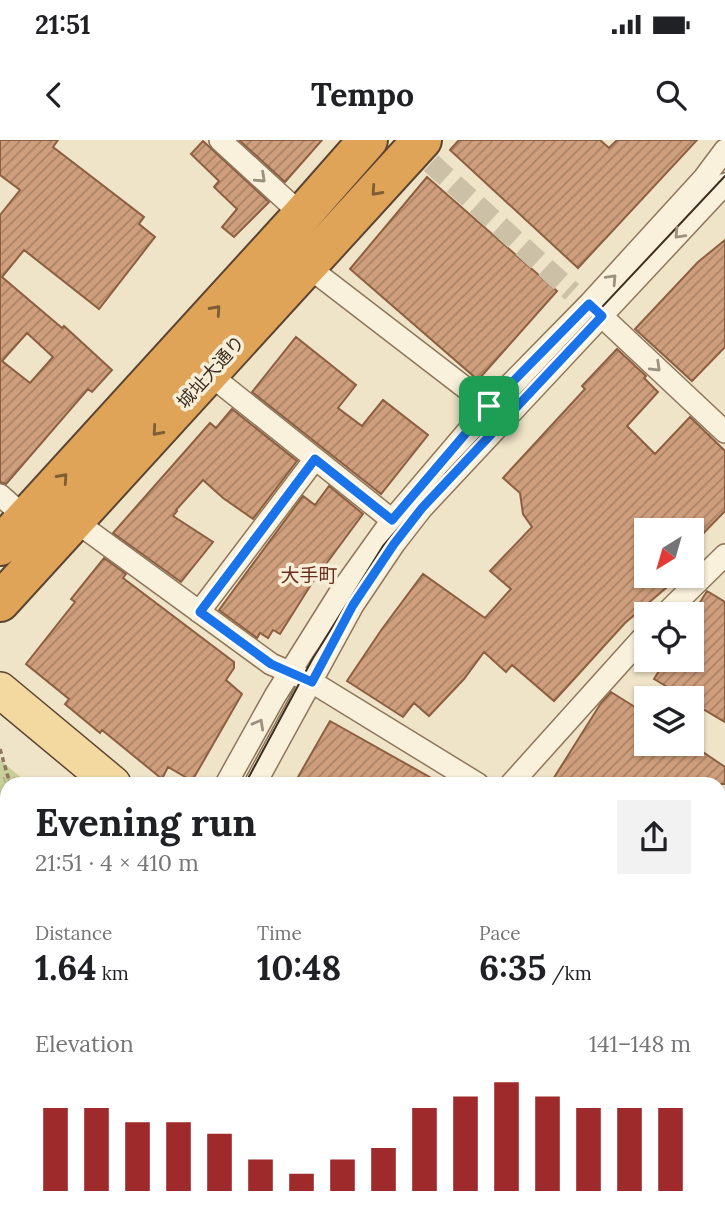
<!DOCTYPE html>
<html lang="en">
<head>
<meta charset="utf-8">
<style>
  :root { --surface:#fff; --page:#f2f2f2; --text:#202124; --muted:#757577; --accent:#9e2a2b }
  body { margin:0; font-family:Lora,"Noto Sans JP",serif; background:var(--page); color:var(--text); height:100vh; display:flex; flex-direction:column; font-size:26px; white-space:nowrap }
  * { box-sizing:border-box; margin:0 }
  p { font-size:23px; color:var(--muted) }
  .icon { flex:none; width:38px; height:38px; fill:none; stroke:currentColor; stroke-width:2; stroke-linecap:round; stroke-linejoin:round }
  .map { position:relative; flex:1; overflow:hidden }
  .panel { position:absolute; left:0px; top:637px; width:726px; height:448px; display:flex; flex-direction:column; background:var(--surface); border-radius:21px 21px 0 0; box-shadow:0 2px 5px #0004 }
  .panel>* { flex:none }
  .needle { width:46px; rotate:217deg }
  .buttons { position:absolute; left:634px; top:378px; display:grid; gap:14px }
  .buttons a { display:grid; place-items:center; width:70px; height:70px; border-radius:0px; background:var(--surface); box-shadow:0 2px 5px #0004; font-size:35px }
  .pin { position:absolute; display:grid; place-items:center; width:60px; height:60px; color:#fff; margin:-30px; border-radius:14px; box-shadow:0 4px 10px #0006 }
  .round { display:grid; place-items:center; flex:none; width:74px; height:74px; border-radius:0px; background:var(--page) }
  .headline { display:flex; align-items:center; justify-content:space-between; height:119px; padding:0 35px }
  h1 { font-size:38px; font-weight:700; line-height:52px }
  .stats { display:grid; grid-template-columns:repeat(3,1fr); gap:10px; height:119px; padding:7px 35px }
  .stats div { display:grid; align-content:center }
  .stats b { font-size:35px; font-weight:700 }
  .stats small { font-size:19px; font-weight:400 }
  .stats p { font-size:19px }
  .chart { height:196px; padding:14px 35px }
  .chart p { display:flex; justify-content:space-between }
  .chart svg { width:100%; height:126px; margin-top:7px; stroke:var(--accent); stroke-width:6 }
  .status { display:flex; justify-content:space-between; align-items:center; height:49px; padding:0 35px; background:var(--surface); direction:ltr }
  .status svg { height:19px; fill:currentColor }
  header { display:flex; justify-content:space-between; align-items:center; height:91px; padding:0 35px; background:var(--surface); font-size:32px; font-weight:700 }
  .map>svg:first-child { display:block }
  .grass { fill:url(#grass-tufts) }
  .water { fill:#a9c4bc; stroke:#6f938a; stroke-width:2 }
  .building { fill:url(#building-hatch); stroke:#8d5f41; stroke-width:2; fill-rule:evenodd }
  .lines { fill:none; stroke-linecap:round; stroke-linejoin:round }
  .street-tunnel { stroke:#ccc0a6; stroke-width:21; stroke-dasharray:21 10; stroke-linecap:butt }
  .street-casing { stroke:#8d765c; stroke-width:24 }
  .primary-casing { stroke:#5b4430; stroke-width:38 }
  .highway-casing { stroke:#5b4430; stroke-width:42 }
  .path { stroke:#8d765c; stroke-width:3.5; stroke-dasharray:5 3.5; stroke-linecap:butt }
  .street { stroke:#faf1dc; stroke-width:21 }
  .primary { stroke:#f3d9a0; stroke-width:35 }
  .highway { stroke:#e0a458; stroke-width:38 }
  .tram { stroke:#3d2e20; stroke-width:2 }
  .oneway { stroke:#9c907e }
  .oneway2 { stroke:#7e5d36 }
  .route-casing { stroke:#fff; stroke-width:14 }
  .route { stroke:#1a73e8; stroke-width:9 }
  .labels { text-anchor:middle; stroke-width:7; stroke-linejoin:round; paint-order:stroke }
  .street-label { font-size:18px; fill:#3d2e20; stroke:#f7eed8 }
  .neighbourhood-label { font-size:19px; fill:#6b2e1e; stroke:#f7eed8 }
</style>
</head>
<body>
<div class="status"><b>21:51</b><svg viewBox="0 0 49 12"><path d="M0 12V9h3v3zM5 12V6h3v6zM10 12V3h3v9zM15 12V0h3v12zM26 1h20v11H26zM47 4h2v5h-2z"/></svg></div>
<header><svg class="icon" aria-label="back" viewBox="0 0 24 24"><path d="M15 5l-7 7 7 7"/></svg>Tempo<svg class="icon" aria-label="search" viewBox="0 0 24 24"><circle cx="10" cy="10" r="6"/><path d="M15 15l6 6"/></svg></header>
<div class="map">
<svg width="725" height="1085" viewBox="0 0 725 1085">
  <defs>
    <pattern id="grass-tufts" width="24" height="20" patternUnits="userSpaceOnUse" patternTransform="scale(1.75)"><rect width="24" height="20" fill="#c9cf9b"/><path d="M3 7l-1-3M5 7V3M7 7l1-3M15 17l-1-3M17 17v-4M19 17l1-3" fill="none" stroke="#aeb285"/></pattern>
    <pattern id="building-hatch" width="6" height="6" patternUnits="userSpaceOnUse" patternTransform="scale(1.75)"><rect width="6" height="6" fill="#cf9f7d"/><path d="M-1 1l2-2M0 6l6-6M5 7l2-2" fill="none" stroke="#a98266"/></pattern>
  </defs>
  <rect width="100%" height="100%" fill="#f0e4c8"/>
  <path class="grass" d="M0,620L29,644H7V1078H501L509,1085H0Z"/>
  <path class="water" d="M0,740L7,744V870L0,866Z
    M267,1078H419L427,1085H277Z"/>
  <path class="building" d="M0,0H58L53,7L144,77L139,84L155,97L99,169L24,110L2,137L62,188L64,186L112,230L92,252L88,249L6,344L0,342V75L20,50L0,35ZM27,193L53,217L30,243L2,221Z
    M239,0H322L285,42Z
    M459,0H600L609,8L617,0H697L578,128L450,10Z
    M203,1L269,62L234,97L222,87L237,69L214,47L219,41L191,14Z
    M427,37L557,151L478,240L350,129Z
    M725,100V207L692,241L635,189L698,122Z
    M296,197L356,245L338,268L362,286L383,260L428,295L381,354L252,252Z
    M617,209L646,236L644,238L658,252L627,286L655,314L690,277L725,311V371L691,406V390H646V436H680L625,483L554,561L512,525L506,532L484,512L464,539L429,576L414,563L403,577L347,541L382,489L423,434L485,478L511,449L490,431L532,387L523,374L520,353L503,338L585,249L582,246Z
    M232,269L297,321L253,379L223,358L203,340L176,370L177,371L173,376L213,402L181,442L113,393L210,283L216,288Z
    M329,346L363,374L312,443L280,494L273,490L268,498L260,493L257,498L219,470L303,356L315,365Z
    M104,418L126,434L123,438L234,522V528L226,540L242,554L192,641L168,627L162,639L102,590L100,593L65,564L69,559L26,524L75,462L71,459Z
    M707,451L725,462V582L691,562V558H686L654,539L666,520H691V477Z
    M611,552L646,574V604H691L725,627V644H550L601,563Z
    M330,581L442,644H294Z"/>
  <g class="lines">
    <path class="street-tunnel" d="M431,23L572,152"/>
    <g class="street-casing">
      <path id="street" d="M220,0L302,75
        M307,126L489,266
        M593,168L725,292
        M209,234L392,380
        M0,355L26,378
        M75,381L271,524L312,542L478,644
        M199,472L315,319
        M665,474L725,415
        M226,644L275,556L339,454L392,380L489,266L589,164L704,38L725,10
        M255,644L353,465L394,404L422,368L725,44
        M511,644L646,494
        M719,791L725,795"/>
    </g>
    <g class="primary-casing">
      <path id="primary" d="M0,550L113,644
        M544,1078L551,1085
        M587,1078L594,1085"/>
    </g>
    <g class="highway-casing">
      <path id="highway" d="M0,406L302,75L368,0
        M0,462L422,0"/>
    </g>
    <path class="path" d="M0,609L10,644
      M0,699L7,703
      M0,731L7,735
      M0,981L7,984
      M169,1078L180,1085
      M49,1085L52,1078"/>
    <use href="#street" class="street"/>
    <use href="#primary" class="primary"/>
    <use href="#highway" class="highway"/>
    <path class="tram" d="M245,644L313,518L383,406L448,331L725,36
      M561,1078L569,1085"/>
  </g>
  <defs><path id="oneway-chevron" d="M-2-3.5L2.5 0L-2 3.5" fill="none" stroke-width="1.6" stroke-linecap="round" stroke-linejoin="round" transform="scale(1.75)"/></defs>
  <g class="oneway">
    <use href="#oneway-chevron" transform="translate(261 38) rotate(43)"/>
    <use href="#oneway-chevron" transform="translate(679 94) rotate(133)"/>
    <use href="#oneway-chevron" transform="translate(612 139) rotate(-47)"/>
    <use href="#oneway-chevron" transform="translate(656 227) rotate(44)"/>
    <use href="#oneway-chevron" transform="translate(259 584) rotate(-61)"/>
  </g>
  <g class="oneway2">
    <use href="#oneway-chevron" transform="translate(376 51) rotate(132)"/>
    <use href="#oneway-chevron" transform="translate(216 170) rotate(-48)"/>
    <use href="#oneway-chevron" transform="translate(157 291) rotate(132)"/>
    <use href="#oneway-chevron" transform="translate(63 338) rotate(-48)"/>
  </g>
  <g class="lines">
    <g class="route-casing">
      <path id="route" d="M589,164L602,176L422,368L394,404L353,465L312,542L271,524L200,472L315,319L392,380L489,266Z"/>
    </g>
    <use href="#route" class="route"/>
  </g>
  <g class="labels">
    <g class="street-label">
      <text transform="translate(211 232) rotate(-48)" y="6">城址大通り</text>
    </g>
    <g class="neighbourhood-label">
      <text x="309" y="442">大手町</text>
    </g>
  </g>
</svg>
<div class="buttons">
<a><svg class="needle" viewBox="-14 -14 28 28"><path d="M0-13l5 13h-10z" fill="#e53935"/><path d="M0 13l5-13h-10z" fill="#757577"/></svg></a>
<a><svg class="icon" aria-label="locate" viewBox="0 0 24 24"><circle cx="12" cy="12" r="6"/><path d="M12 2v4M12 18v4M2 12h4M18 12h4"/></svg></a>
<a><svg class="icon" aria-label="layers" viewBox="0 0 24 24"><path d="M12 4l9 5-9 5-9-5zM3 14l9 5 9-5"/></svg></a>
</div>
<div class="pin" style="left:489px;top:266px;background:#1e9e55"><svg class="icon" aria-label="arrive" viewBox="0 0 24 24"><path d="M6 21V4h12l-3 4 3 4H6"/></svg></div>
<section class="panel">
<div class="headline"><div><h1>Evening run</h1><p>21:51 · 4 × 410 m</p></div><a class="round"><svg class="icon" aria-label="share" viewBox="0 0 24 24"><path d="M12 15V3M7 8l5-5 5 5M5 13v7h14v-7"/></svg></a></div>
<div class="stats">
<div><p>Distance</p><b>1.64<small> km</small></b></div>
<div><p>Time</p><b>10:48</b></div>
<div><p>Pace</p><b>6:35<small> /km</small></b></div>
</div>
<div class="chart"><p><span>Elevation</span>141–148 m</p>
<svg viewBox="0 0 160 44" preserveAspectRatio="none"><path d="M5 44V15M15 44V15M25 44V20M35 44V20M45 44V24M55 44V33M65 44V38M75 44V33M85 44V29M95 44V15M105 44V11M115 44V6M125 44V11M135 44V15M145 44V15M155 44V15"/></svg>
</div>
</section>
</div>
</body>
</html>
